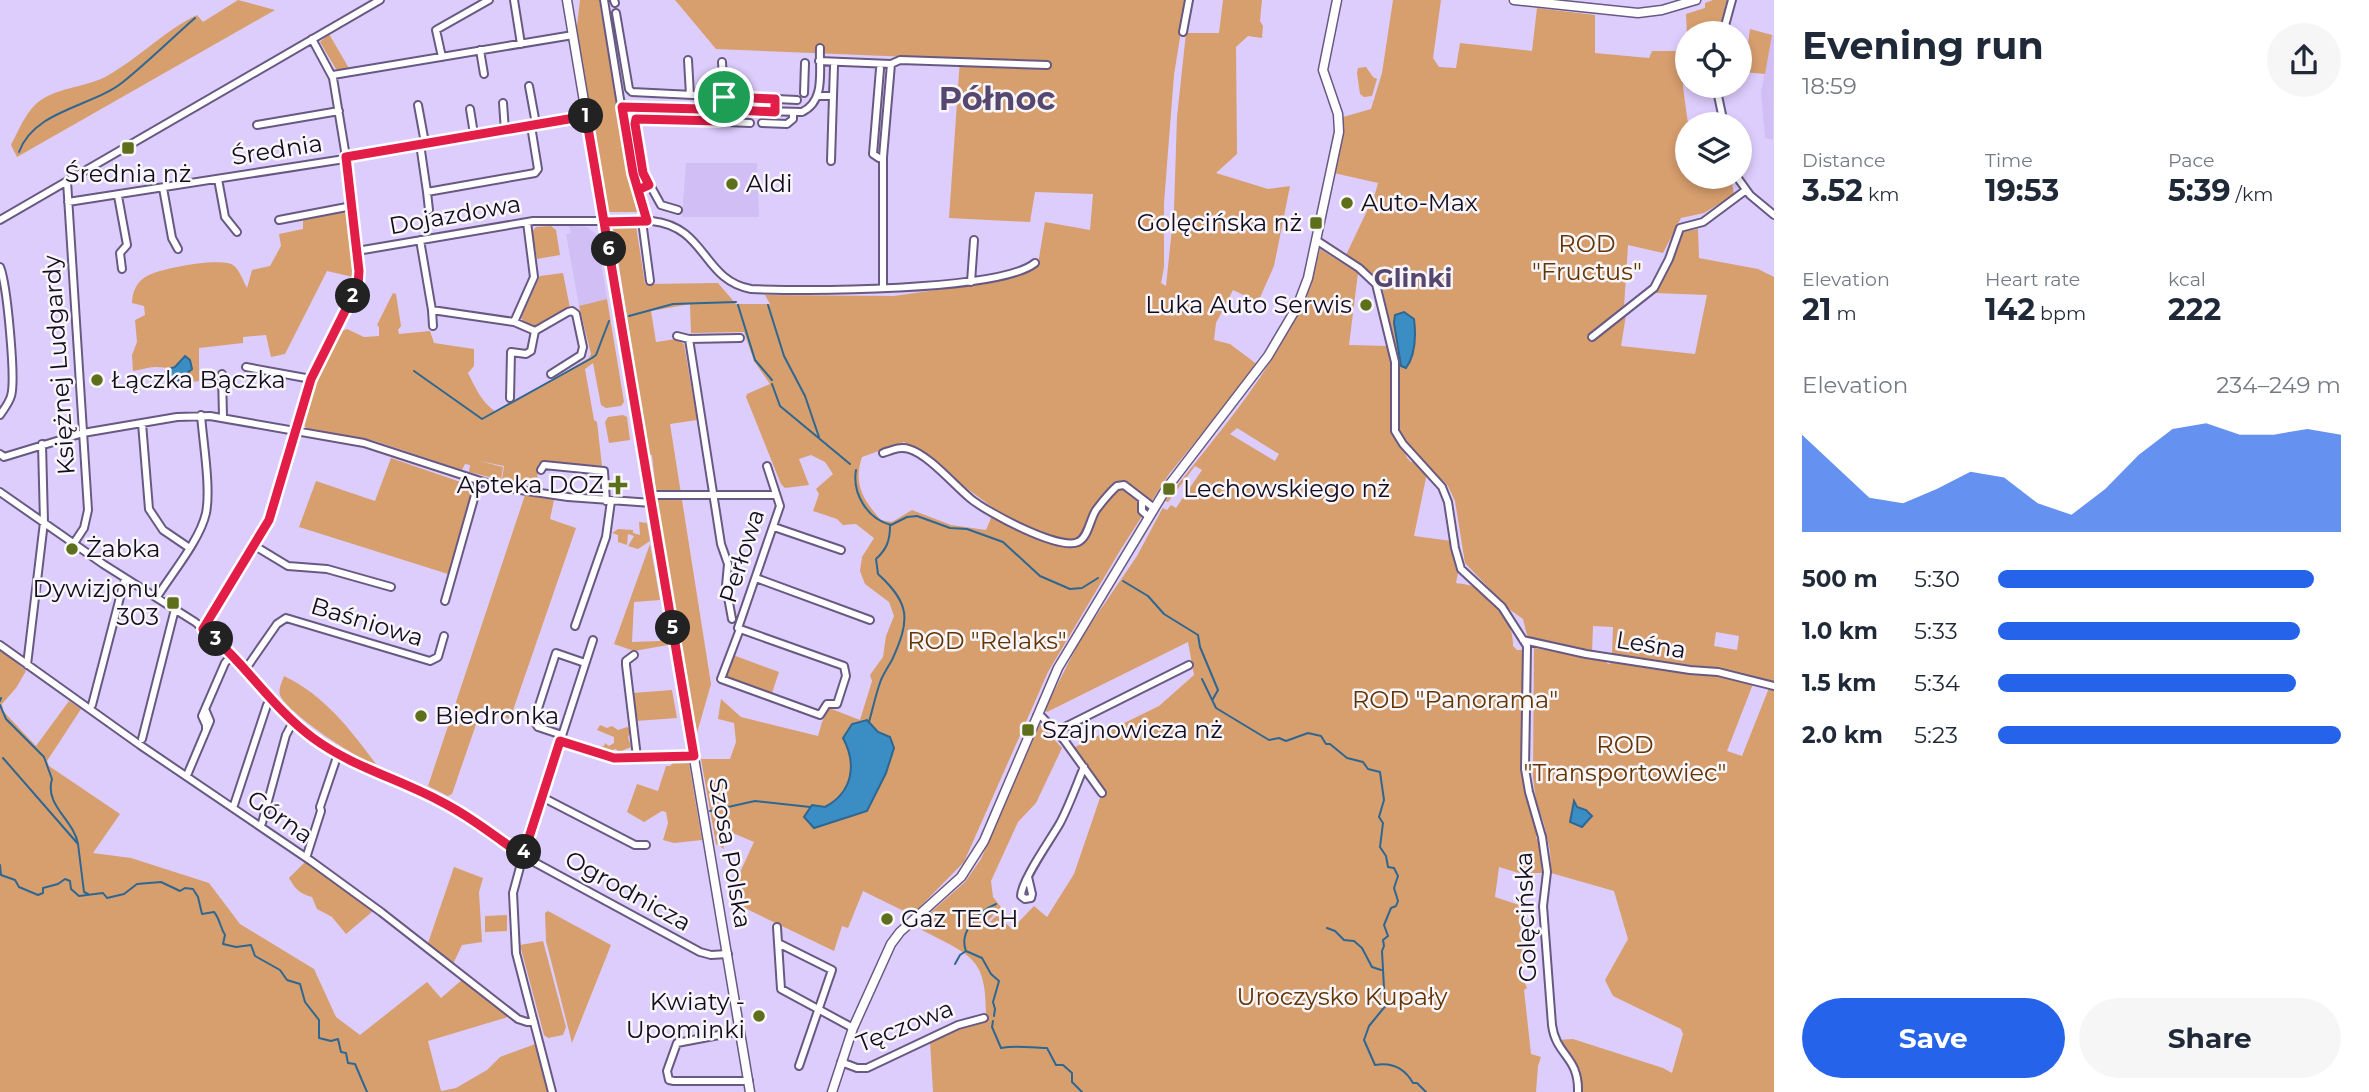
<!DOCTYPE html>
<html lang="en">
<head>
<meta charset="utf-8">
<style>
  :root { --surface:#fff; --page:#f6f6f7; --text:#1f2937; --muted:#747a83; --accent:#2563eb }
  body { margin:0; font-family:Montserrat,sans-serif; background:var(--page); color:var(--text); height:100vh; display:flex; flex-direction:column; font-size:26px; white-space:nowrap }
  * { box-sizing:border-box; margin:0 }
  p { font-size:23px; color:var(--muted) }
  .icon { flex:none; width:38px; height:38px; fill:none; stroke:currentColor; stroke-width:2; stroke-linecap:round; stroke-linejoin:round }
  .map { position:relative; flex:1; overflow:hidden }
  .panel { display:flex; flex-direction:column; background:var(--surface); width:595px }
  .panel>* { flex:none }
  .buttons { position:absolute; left:1675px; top:21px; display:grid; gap:14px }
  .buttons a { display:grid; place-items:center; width:77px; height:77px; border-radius:50%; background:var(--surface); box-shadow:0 4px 10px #0003; font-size:35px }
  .pin { position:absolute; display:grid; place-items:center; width:60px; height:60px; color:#fff; margin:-30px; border:4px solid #fff; border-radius:50%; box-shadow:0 2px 7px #0007 }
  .km { position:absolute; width:35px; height:35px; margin:-18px; border-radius:50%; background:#222; color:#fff; font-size:19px; line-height:35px; text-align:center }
  .round { display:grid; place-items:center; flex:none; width:74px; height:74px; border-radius:37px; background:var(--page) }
  .overview { display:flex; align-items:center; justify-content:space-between; height:119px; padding:0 28px }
  h1 { font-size:38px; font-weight:700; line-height:52px }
  .figures { display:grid; grid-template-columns:repeat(3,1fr); gap:10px; height:119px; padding:7px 28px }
  .figures div { display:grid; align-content:center }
  .figures b { font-size:30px; font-weight:700 }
  .figures small { font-size:19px; font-weight:400 }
  .figures p { font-size:19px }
  .chart { height:196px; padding:14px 28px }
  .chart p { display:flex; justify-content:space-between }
  .chart svg { width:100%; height:126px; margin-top:7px; fill:var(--accent); opacity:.7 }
  .primary-button { display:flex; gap:14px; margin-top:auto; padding:14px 28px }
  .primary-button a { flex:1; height:80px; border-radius:42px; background:var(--accent); color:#fff; font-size:28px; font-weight:700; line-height:80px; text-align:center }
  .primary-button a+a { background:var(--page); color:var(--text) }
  ul { padding:0 28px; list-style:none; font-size:23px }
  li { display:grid; grid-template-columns:112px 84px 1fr; align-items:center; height:52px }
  li i { height:18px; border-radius:9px; background:var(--accent) }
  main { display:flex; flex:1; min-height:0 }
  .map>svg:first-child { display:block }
  .built { fill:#d0bef4 }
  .green { fill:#d79e6e; fill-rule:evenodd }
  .water { fill:#3a8ec4; stroke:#2e6792; stroke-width:2 }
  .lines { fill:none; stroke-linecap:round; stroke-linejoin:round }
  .stream { stroke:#2e6792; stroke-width:2 }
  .street-casing { stroke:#685983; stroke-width:10 }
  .secondary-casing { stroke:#685983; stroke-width:11 }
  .street { stroke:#fff; stroke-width:6 }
  .secondary { stroke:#fff; stroke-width:8 }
  .route-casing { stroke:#fff; stroke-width:14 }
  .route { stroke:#e11d48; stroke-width:9 }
  .poi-dot { fill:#5e6f1b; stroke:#f8f6fb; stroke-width:2.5 }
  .labels { text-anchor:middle; stroke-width:5; stroke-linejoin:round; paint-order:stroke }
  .street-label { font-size:24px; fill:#120c1c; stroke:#f8f6fb }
  .poi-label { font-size:24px; fill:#120c1c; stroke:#f8f6fb; text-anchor:start }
  .park-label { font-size:24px; fill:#623502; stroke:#f8f6fb }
  .neighbourhood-label { font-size:26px; font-weight:bold; fill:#56476f; stroke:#f8f6fb }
  .district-label { font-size:32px; font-weight:bold; fill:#56476f; stroke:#f8f6fb }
</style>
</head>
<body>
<main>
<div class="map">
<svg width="1774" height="1092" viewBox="0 0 1774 1092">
  <rect width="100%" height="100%" fill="#ddcdfd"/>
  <path class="built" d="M1772,35H1774L1773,140L1765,138L1761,92Z
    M686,163H757L759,217H682Z
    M569,226L587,227L597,235L607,299L579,306L566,234L571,233Z"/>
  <path class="green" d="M238,0L275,10L17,157L11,145C19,130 27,109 41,100C60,87 87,87 107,76C139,58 164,31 197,15L203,22Z
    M580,0H599L637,212H608L576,34Z
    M675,0H1186L1174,75L1164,203V267L1161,283L1166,286L1174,209L1177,117L1186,33H1219L1223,0H1262L1260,21L1263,26L1262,38L1248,36L1236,47L1237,154L1216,173L1268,189L1290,186L1274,266L1258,302L1233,290L1216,323L1214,340L1230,344L1258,365L1169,474L1121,549L1048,672L964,862L912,915L863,891L848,928L842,926L834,951L732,902L731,892L754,842L721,828L724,849L716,844L701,759H730L736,742L734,723L718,719L721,699L741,717L818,736L822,722L829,708L860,720L872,681L870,675L883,657L886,636L894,616L889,602L865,584L860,571L862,557L874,538L856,524L843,525L837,519L813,511L819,494L816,489L833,474L825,462L811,455L799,459L809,485L785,488L781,484L746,397L747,394L770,384L754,361L744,332L691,333L690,304L651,311L656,342L676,339L684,344L697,420L670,424L711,684L697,733L657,501L652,455H649L613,228L636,226L645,284L718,283L736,304H770L765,295L894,296L943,289L1029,272L1038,264L1045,222L1090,230L1093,194L1035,192L1030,222L949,218L960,59L716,49ZM904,442L992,507L991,518L986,530L951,525L912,510L892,522L881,520C863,500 853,484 862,457Z
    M1393,0H1441L1433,58L1439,67L1456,68L1460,43L1532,51L1537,8L1595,15V53L1649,58L1652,51H1684L1683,87L1688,124L1687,177H1731L1734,195L1704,213L1681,218L1663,253L1628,245L1624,307L1626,315L1621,346L1695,354L1707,295L1655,293L1682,232L1698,229L1699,258L1758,269L1774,277V684L1711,669L1612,655L1613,627L1593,626L1592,653L1532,638L1527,635L1523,619L1509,609L1465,563L1455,501L1448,486L1410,447L1404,449L1407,458L1411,462L1415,461L1427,473L1414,536L1452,541L1450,550L1453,552L1458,573L1456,583C1464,584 1472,585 1479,589C1498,599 1514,625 1513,646L1517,650H1522L1523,784L1538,830L1536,838L1539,841L1542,873H1519L1499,867L1495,897L1519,905L1524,981L1527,988L1524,990L1531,1054L1541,1057L1538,1066L1536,1092H933L930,1041L975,1023L986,1020C987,957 973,957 922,930L926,927L921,921L965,882L981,859L1040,724L1062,748L1036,803L1018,822L991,881L993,897L1001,907L988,921L990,922L997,915L1012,929L1034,906L1047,917L1074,874L1101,795L1073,748L1159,706L1194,675L1188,642L1047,712L1045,709L1081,638L1137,556L1161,511L1163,508L1167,510L1171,505L1176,508L1202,470L1195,466L1168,502L1165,501C1225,424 1297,347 1320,249L1358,273L1349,345L1388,346L1392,371L1396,355L1382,286L1373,275L1346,255L1375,194L1378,183L1334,173L1343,130V117L1371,109L1382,73ZM1237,428L1279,454L1275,461L1230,434ZM1716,632L1739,636L1737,650L1714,646Z
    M1713,0H1728L1718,33H1687L1686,14L1705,8V3Z
    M1750,29L1772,35L1765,74L1744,72Z
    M329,34L350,70L336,69L320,42Z
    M1366,67L1373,77L1377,79L1372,96L1364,97L1360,94L1357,73L1358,68Z
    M340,211L350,215L353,277L327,271L285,354L271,357L266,335L243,337V343L199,348V381L174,384L192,369L185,357C171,371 173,368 155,367C149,367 140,370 133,371L132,355L137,342L135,320L145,315L144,306L132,303C132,292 137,281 147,276C161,268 220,257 233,265C240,270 243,281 247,288L252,270L270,266L281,246L279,234L303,229V219Z
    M551,226L556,230L560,255L537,259L532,232L536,227Z
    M563,273L570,308L539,326L526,324L521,318L540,276Z
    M393,293L396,294L401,326L398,330L399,334L430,331L434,343L474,349V366L468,373C475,387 482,403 496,412L589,358L591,354L579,306L607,299L624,402L621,406L606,408L601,405L593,363L585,369L594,420L597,422L602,466L542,462L538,465L537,485L502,479L504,466L479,461L503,467L501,480L469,472L470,465L465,464L462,470L375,441L306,428L302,423L315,379L342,331L347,329L364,337L379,336V327L377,325Z
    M623,415L627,417L630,440L609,443L605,422L608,417Z
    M391,458L472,486L474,489L448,574L299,527L316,481L375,501Z
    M525,495L554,500L550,519L576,528L510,719L481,710L452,794L448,796L428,786Z
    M639,522L647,523L650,541L638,549L628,546L634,536L628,534L627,545L618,542V535L612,533L618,529L633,530V533L640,535Z
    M650,544L660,600L634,602L632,642L660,641V636L667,635L668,645L634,651L614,644Z
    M0,648L26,671L16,688L2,704L3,711L36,746L69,701L81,709L47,761L49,766L120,814L93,853L131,858L209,883L240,924L314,969L336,1017L360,1035L427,982L441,998L463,979L508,1017L428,1041L441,1091L456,1088L487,1070L500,1057L538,1043L549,1092H0Z
    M1534,648L1604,660L1608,664L1615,662C1661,670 1708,672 1753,684L1727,751L1742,756L1769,688L1774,689V1092H1582L1578,1068L1557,1040L1573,1039L1663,1068L1672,1073L1683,1034L1681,1029L1613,996L1605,980L1628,939L1614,891L1551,873L1550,851L1544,824L1536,801L1533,777Z
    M733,655L779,672L772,693L726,677Z
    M284,676C324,695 350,729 376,764C356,759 291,715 281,697C277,691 282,682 284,676Z
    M672,690L677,718L636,721L633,693Z
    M600,725L607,728L612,726L618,730L627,727L631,730L628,737L631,747L619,752L616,749L609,751L598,747L604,746L605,743L609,746L614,743V737L597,730Z
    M675,761L689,763L702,840L674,843L663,840L668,823L666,812L662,811L644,822L627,812L637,784L658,791L666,766H670Z
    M306,861L366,905L373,911L346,934L332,917L317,909L312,897C300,894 295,889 289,878Z
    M454,867L483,878L479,892L482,942L462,945L453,964L427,946Z
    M548,911L611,945L572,1043L546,941L545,913Z
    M507,915V931L485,932V916Z
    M543,941L566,1027L563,1035L548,1038L544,1035L520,945Z"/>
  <path class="water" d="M1404,312L1414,319C1416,335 1416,354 1406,368L1401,366L1394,323L1395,315Z
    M185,356L190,360L192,369L174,384C167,382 165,376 166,370L175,367Z
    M867,720L878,732L890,737L894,748L886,773L867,811L814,828L804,817L812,805L825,807C853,792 857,764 843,738L852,724Z
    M1574,801L1577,807L1586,810L1592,816L1582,827L1570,822Z"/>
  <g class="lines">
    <path class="stream" d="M19,152C34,110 92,107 123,82C148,62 171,39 195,18
      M738,305L755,360L772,380
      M768,305L784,356L805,396L819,437
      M629,316L673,304L736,302
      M414,371L482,419L592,358L596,355L609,321
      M772,384L780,406L850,464
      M856,470C852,493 867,519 891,525L907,517L917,516L950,528L967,529L1003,542L1040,576L1070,589L1082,588L1098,578
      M1123,581L1148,596L1164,614L1198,635L1200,647L1218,690L1213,699
      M1202,679L1216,708L1269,740L1279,738L1286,741L1308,733L1321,736L1326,744H1330L1347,758L1363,762L1368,769L1380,772L1384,800L1379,817L1383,823L1380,847L1386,856L1388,867L1394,868L1398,876L1394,888L1398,901L1396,906L1391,908L1384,925L1388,936L1383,940L1384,946L1382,951L1384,988L1381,993L1387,1004L1369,1026L1364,1040L1375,1065C1392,1062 1405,1069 1413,1083H1417L1426,1092
      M0,701L1,698
      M0,705L6,719L44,757L52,779C44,805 74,820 78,844
      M869,722C873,708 876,693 881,680C884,673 888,667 892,660C910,620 911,604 878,574L876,559C887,549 890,540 890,526
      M3,758L78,844L84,892L88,894
      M710,811L755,801L810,807
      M0,865L1,875L15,880L19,887L38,895L43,893V888L58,884L65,879L70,881L71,889L79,896L103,893L107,898L124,894L137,884L161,882L180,891L185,888L193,889L198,897L202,914L214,912C220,919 220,927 225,935L223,944L236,947L251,945L255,956L280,970L287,980L300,984L305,1002L319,1020V1038L331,1041L338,1039L341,1052L346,1053L348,1063L355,1064L367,1092
      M1327,928L1335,931L1344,940L1354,941L1362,948L1372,967L1381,970
      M966,951C958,931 980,911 996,904
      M955,964L960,955L966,951L982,958L991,974L999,981L993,1002L995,1009L994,1016
      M993,1021L992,1027L1001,1048C1017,1045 1031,1048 1047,1048L1056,1065H1063L1072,1073V1082L1082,1092"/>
    <g class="street-casing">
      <path id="street" d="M514,0L521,44
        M604,0L631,167L647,221
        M614,0L615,3
        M616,13L629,89L632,92L797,100
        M1183,32L1189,0
        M1723,33L1732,0
        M312,39L333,78L346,157L357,251L533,221H652C707,227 702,280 751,289C803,291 999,292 1035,263
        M480,50L484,74
        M442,57L436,30L489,0
        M688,60L690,95
        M819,61L891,64
        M722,62L724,97
        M333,75L573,35
        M529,86L536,124
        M1716,86L1724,124
        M804,93L805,63
        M818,96H833L834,66
        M503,103L505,131
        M418,105L425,143
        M622,107L802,112C826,101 819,70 820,48
        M470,109L474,134
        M762,123L787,124L793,119V112
        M257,125L339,111
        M636,131L645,176L661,205L678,210
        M626,133L636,131L634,122L638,118L750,123
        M420,144L427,192L535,173L538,169L531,126
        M879,158L873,154L880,69
        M831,161L833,96
        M1737,177L1750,195L1774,215
        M218,179L225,217L237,232
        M67,181L88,510L84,528L74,543
        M163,188L172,238L178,249
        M427,192L429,210
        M118,196L127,245L120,253L122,269
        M68,202L338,160L355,155L505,131L586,116
        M0,220L380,0
        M279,220L352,206
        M642,221L650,281
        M420,240L432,310L514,322L534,277L527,222
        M1316,240L1359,268L1376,284L1395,362V431L1403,444L1442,487L1448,502L1455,548L1461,569L1502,607L1527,646L1525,769L1529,792L1542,837L1547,872L1543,906L1552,1025C1556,1056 1579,1056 1578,1092
        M0,267C7,284 16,380 11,396C9,403 4,409 0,415
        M971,282L974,240
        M883,288V157L891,64L900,60L1047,65
        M432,310L433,326
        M535,331L568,312L572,311L576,314L583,347L581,355L551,374
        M677,336L689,339
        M1592,337L1654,288L1669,259L1680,228L1703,222L1746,190
        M246,367L311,379
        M222,374L223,417
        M510,398L511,352L526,354L531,351L535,331L514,322
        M142,423L149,509L163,530L188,547
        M883,453C892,450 900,446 909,449C929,455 954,485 971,499C987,512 1059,551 1078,542C1088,538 1090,519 1096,510C1102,502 1109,493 1117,486L1124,485L1154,508
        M0,454L4,457L83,433L177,417L210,416L364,443L499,487L568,497L652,503
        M541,470L544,465L604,471L606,501
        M0,492L103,564L195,622L224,646L288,717L327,748L357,764L441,801L523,856L700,952L711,955L728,954
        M650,495H776
        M1142,499V511L1149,517
        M774,527L841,550
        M255,546L288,566L327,569L391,587
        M756,578L870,620
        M157,597C172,573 200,540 206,513C211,488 203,442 201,415
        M445,601L479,481
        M732,619L726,586L728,564L721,544L689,339L740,338
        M575,626L606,537L611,501
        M203,629L255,546L271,516L311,379L358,285L357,251
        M740,629L844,666L846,676L837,704H827L820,715L721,679L740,629L738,628L780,506L767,466
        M1523,640L1586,654L1690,670L1718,672L1774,686
        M0,645L140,745L311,861L381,912L518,1019L527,1022H534
        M634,655L626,661V665L637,757
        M27,665L44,522L42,444
        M245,670L277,624L286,618L430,661L438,657L444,636
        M92,705L125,578
        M1037,716L1042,717L1064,740L1102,793
        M206,730V725L202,716L225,663L232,655
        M1055,732L1189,665
        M562,735L538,727L534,721L556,653L585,663
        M142,739L175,609
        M560,741L614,758L694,756
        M188,773L210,721L205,709
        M542,797L635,845H646
        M234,805L267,705L272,700
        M262,823L286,735L293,722
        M307,855L321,811L320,807L338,754
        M1028,877L1032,894L1031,898L1025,899L1021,896C1021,881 1051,839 1060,823C1069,806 1076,786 1084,767
        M777,927L781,989L853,1028
        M778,943L832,970L799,1066
        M740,1031L677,1043L667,1071L669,1080L674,1081H749
        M841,1062L857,1068H867L958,1025L984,1018
        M552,1092L516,953L513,893L523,856L593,640"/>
    </g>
    <g class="secondary-casing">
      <path id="secondary" d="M567,0L750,1092
        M1514,0L1638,13L1662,10L1696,0
        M832,1092L853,1028L891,944L900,932L961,877L984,841L1058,668L1166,489L1268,356L1297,307L1308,278L1339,132L1338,114L1323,70L1337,0"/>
    </g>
    <use href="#street" class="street"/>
    <use href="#secondary" class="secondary"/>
  </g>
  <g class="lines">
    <g class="route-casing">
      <path id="route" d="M724,97L702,96V109L622,107L633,173L647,221L604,222L586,116L346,157L359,271L358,285L311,379L269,520L203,629C244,661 271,707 313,738C351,766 396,778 438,800C468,815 495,836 523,856L560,741L614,758L694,756L604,222L647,221L638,190L649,185L643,173L635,124L636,119L719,121L720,109L775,112V99L724,97"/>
    </g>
    <use href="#route" class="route"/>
  </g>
  <g class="poi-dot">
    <rect x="121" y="141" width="14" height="14" rx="3.5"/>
    <circle cx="732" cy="184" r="7"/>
    <circle cx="1347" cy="203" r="7"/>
    <rect x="1309" y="216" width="14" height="14" rx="3.5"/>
    <circle cx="1366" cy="305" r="7"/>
    <circle cx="97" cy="380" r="7"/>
    <path d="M614.5 474.5h7v7h7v7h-7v7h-7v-7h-7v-7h7z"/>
    <rect x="1162" y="482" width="14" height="14" rx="3.5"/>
    <circle cx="72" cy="549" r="7"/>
    <rect x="166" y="596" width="14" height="14" rx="3.5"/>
    <circle cx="421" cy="716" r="7"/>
    <rect x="1021" y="723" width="14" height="14" rx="3.5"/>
    <circle cx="887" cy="919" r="7"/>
    <circle cx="759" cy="1016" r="7"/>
  </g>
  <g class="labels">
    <g class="street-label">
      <text transform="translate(277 150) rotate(-9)" y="8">Średnia</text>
      <text transform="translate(455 215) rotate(-10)" y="8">Dojazdowa</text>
      <text transform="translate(59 365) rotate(-94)" y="8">Księżnej Ludgardy</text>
      <text transform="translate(742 556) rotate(-72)" y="8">Perłowa</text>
      <text transform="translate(367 622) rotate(17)" y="8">Baśniowa</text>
      <text transform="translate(1651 645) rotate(9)" y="8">Leśna</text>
      <text transform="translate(280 817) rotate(35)" y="8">Górna</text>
      <text transform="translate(730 853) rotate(80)" y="8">Szosa Polska</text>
      <text transform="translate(628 891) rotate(29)" y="8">Ogrodnicza</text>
      <text transform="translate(1526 917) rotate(-92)" y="8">Golęcińska</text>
      <text transform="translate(905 1026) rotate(-22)" y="8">Tęczowa</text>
    </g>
    <g class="poi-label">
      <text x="128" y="182" text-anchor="middle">Średnia nż</text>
      <text x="746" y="192">Aldi</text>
      <text x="1361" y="211">Auto-Max</text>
      <text x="1302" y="231" text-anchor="end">Golęcińska nż</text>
      <text x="1352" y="313" text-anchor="end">Luka Auto Serwis</text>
      <text x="111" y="388">Łączka Bączka</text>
      <text x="604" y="493" text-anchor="end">Apteka DOZ</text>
      <text x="1183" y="497">Lechowskiego nż</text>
      <text x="86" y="557">Żabka</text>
      <text x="159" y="597" text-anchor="end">Dywizjonu<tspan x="159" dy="28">303</tspan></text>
      <text x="435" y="724">Biedronka</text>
      <text x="1042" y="738">Szajnowicza nż</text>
      <text x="901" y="927">Gaz TECH</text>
      <text x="745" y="1010" text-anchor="end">Kwiaty -<tspan x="745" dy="28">Upominki</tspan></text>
    </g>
    <g class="park-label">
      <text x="1587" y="252">ROD<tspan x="1587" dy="28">"Fructus"</tspan></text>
      <text x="987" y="649">ROD "Relaks"</text>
      <text x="1455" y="708">ROD "Panorama"</text>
      <text x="1625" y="753">ROD<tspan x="1625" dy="28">"Transportowiec"</tspan></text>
      <text x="1342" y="1005">Uroczysko Kupały</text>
    </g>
    <g class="neighbourhood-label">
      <text x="1413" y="287">Glinki</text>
    </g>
    <g class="district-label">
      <text x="997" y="110">Północ</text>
    </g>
  </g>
</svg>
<div class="buttons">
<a><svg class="icon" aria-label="locate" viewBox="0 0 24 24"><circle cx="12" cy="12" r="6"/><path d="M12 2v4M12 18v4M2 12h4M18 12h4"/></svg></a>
<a><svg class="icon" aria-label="layers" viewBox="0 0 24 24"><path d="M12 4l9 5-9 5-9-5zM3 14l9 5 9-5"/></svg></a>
</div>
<div class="pin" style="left:724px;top:97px;background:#1e9e55"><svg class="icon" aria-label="arrive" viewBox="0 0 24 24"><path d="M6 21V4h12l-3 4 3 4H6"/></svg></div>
<b class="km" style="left:586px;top:116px">1</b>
<b class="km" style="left:353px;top:296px">2</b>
<b class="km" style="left:216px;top:639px">3</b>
<b class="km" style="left:524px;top:852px">4</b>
<b class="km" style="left:673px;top:628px">5</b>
<b class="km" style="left:609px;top:249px">6</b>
</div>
<section class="panel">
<div class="overview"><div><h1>Evening run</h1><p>18:59</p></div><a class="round"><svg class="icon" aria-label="share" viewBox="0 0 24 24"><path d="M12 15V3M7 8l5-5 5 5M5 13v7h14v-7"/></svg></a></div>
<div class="figures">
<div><p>Distance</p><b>3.52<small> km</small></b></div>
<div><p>Time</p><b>19:53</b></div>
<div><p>Pace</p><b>5:39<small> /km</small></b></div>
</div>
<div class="figures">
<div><p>Elevation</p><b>21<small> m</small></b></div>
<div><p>Heart rate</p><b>142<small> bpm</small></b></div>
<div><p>kcal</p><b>222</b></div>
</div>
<div class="chart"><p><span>Elevation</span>234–249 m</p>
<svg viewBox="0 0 160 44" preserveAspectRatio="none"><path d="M0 44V10L10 21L20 32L30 34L40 29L50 23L60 25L70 34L80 38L90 29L100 17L110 8L120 6L130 10L140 10L150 8L160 10V44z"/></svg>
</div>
<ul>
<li><b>500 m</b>5:30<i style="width:92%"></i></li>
<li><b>1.0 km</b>5:33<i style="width:88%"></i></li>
<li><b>1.5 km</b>5:34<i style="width:87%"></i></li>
<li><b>2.0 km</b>5:23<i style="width:100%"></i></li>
</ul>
<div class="primary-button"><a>Save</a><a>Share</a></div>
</section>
</main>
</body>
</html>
